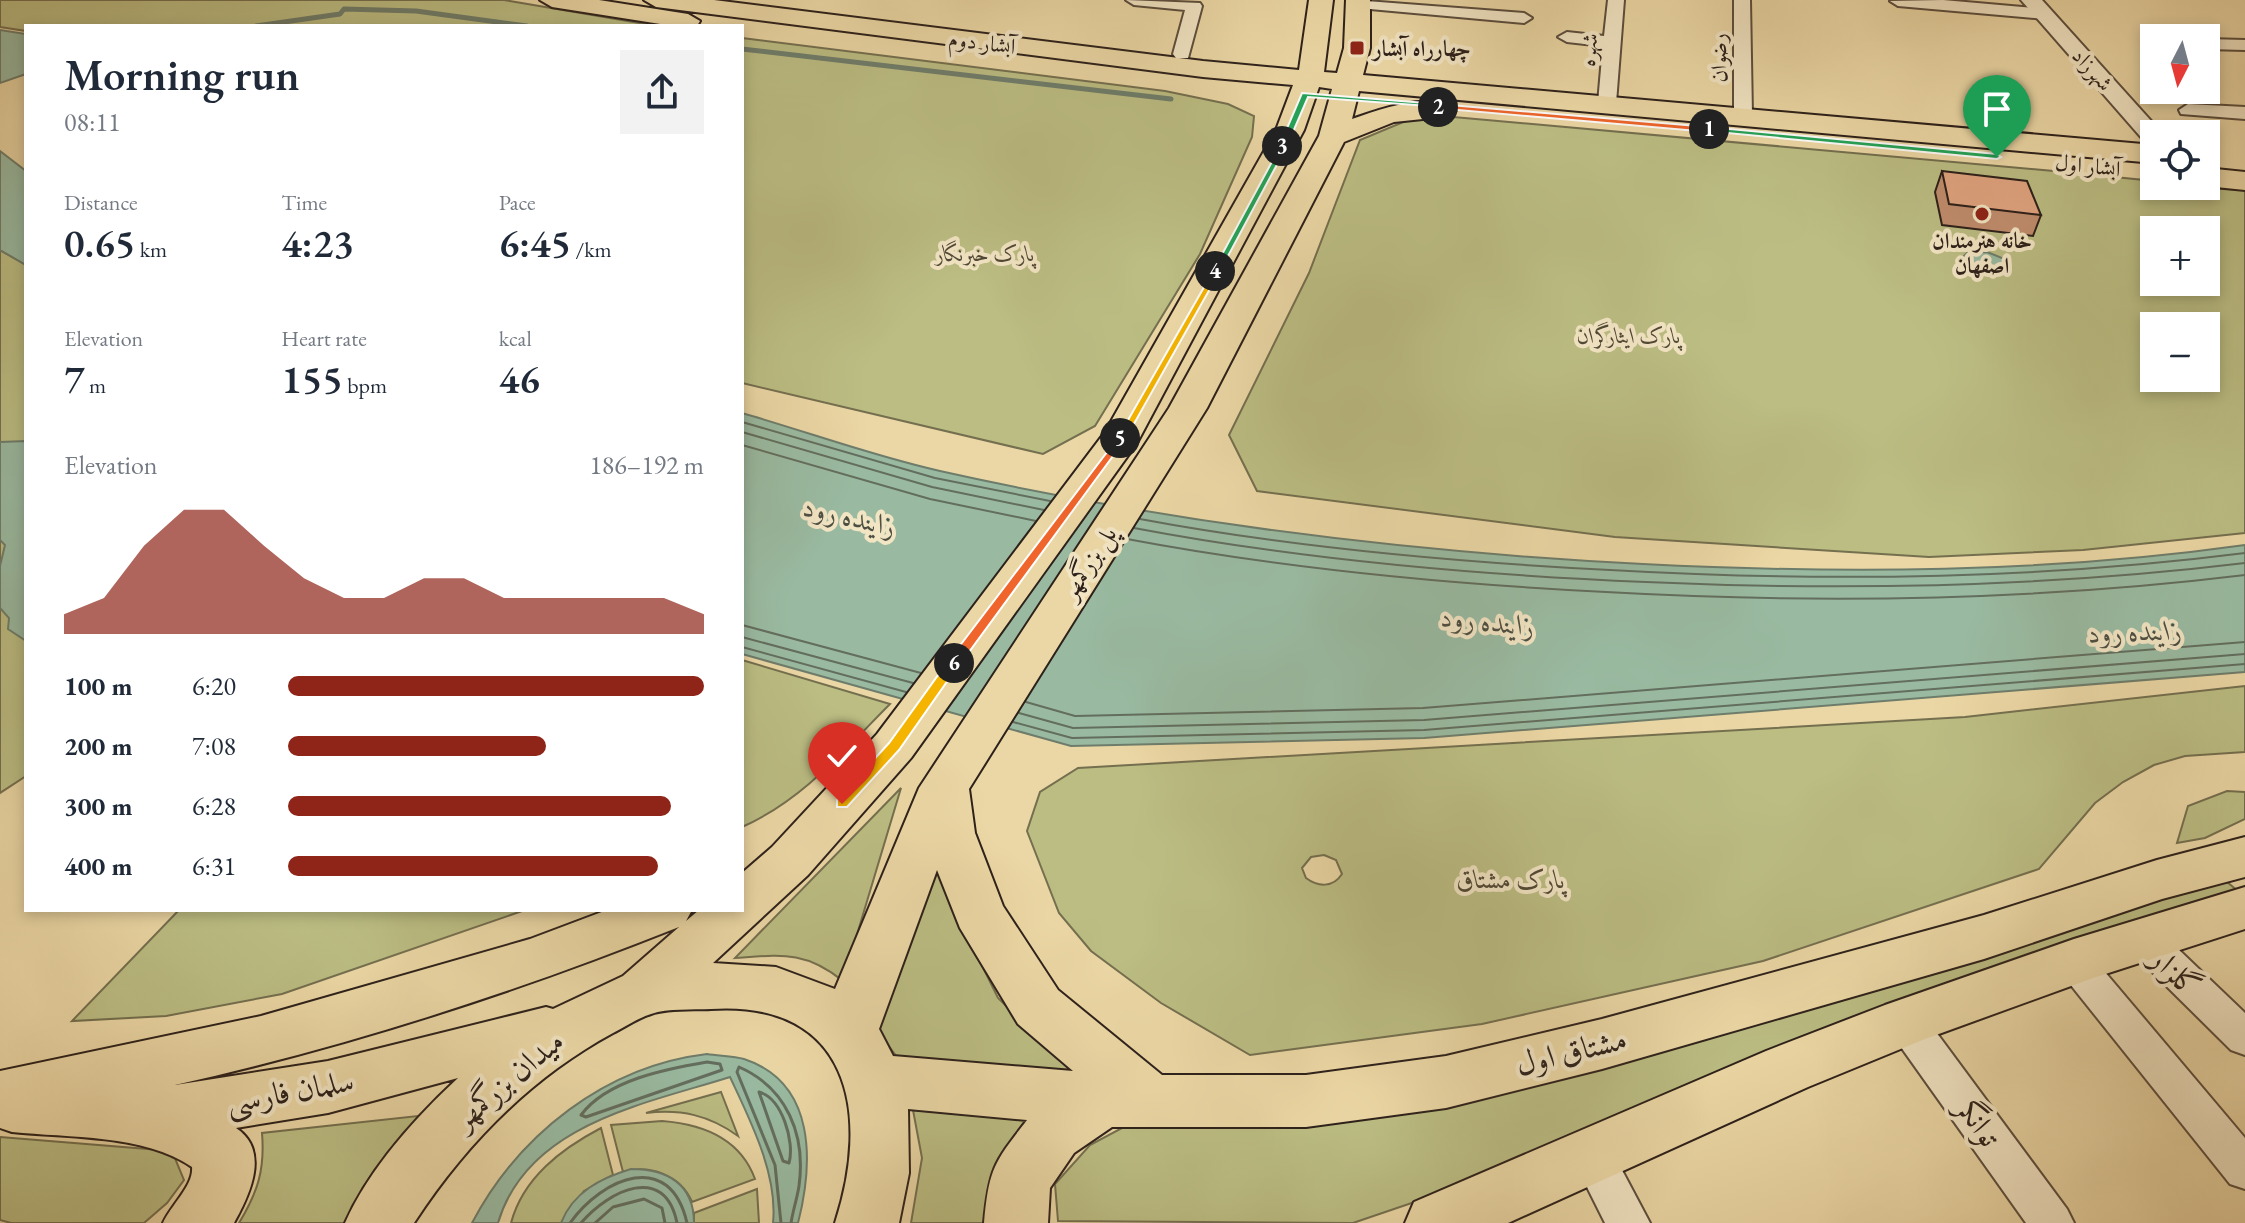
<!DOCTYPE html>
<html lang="en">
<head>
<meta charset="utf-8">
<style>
  :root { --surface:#fff; --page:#f2f2f3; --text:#1f2937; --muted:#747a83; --accent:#8f2418 }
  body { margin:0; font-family:"EB Garamond",Amiri,serif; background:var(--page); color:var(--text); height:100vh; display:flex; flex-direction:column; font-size:30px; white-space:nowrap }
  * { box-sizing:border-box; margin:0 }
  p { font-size:26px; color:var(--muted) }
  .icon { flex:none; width:44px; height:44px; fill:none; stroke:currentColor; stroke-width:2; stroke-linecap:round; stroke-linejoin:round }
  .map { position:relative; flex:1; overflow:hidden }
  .details { position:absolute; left:24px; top:24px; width:720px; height:888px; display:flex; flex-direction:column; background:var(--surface); border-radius:0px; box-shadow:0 4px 12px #0003 }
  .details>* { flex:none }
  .needle { width:52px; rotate:186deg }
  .tools { position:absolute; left:2140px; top:24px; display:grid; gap:16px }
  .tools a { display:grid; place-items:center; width:80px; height:80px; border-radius:0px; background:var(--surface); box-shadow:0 4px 12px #0003; font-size:40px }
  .pin { position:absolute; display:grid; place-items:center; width:68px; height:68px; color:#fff; margin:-82px -34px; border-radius:50% 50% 50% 0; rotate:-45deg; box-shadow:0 0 8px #0007 }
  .pin .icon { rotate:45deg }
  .km { position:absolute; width:40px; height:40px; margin:-20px; border-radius:50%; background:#222; color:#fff; font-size:22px; line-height:40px; text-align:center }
  .round { display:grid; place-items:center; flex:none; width:84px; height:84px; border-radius:0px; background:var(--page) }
  .overview { display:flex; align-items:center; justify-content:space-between; height:136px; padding:0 40px }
  h1 { font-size:44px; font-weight:600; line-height:60px }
  .stats { display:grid; grid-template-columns:repeat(3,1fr); gap:12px; height:136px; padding:8px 40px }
  .stats div { display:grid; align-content:center }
  .stats b { font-size:40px; font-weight:600 }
  .stats small { font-size:22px; font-weight:400 }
  .stats p { font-size:22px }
  .chart { height:224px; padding:16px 40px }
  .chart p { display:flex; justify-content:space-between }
  .chart svg { width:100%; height:144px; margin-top:8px; fill:var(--accent); opacity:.7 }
  ul { padding:0 40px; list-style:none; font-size:26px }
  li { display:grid; grid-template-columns:128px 96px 1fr; align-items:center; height:60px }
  li i { height:20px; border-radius:10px; background:var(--accent) }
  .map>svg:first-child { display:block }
  .green { fill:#bbbd83; stroke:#746f4f; stroke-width:2; fill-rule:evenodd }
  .water { fill:#99baa1; stroke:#6e7d6b; stroke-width:2 }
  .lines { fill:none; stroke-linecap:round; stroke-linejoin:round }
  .shore-far1 { stroke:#636e5e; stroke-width:2 }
  .shore { stroke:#636e5e; stroke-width:3 }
  .stream { stroke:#6e7d6b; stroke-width:5 }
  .minor-casing { stroke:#5c4e3e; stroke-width:4 }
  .tertiary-casing { stroke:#5c4e3e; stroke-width:4 }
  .primary-casing { stroke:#2d211b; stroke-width:4 }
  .minor { fill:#f2e5c4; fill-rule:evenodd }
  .tertiary { fill:#f2e5c4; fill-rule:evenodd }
  .primary { fill:#ebd7a5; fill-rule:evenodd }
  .wall { fill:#c08d6e; stroke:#2d211b; stroke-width:2 }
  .building { fill:#dfa480; stroke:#2d211b; stroke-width:2 }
  .split-1 { fill:#22a559; stroke:#fff; stroke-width:2 }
  .split-2 { fill:#f0652b; stroke:#fff; stroke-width:2 }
  .split-3 { fill:#22a559; stroke:#fff; stroke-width:2 }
  .split-4 { fill:#22a559; stroke:#fff; stroke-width:2 }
  .split-5 { fill:#f5b400; stroke:#fff; stroke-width:2 }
  .split-6 { fill:#f0652b; stroke:#fff; stroke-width:2 }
  .split-7 { fill:#f5b400; stroke:#fff; stroke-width:2 }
  .poi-dot { fill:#8f2418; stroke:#f2e5c4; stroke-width:3 }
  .labels { text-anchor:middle; stroke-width:8; stroke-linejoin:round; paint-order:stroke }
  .far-street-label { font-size:22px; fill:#2d211b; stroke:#f2e5c4 }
  .far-poi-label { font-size:22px; font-weight:bold; fill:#2d211b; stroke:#f2e5c4; text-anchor:start }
  .far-park-label { font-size:22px; font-style:italic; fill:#504835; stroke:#f2e5c4 }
  .street-label { font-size:26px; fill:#2d211b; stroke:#f2e5c4 }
  .park-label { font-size:26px; font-style:italic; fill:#504835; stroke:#f2e5c4 }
  .water-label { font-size:28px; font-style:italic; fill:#4d4f43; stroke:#f2e5c4 }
  .near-street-label { font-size:32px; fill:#2d211b; stroke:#f2e5c4 }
</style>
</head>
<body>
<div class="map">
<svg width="2245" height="1223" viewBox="0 0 2245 1223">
  <rect width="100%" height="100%" fill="#ebd7a5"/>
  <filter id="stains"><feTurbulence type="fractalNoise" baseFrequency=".0025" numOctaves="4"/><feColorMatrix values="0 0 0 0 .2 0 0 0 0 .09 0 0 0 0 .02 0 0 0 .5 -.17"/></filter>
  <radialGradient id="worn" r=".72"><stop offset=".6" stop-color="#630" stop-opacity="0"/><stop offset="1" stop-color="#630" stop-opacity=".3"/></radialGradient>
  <path class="green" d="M0,0H504L657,26H26V31L0,27Z
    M742,38L1165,91L1228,104L1254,116L1252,137L1200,254L1095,426L1043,454L742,383Z
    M1442,116L2054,171L2154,181V186L2245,190V533L2083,550L1929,557L1615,537L1257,491L1229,435L1309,273L1360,140L1408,120ZM2154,230H2206V282H2154ZM2154,326H2206V378H2154Z
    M0,250L26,265V776L0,793Z
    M742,660L890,704C844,750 803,800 742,827Z
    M2245,686V752L2185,756L2154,765L2123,782L2095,803L2039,869L1763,961L1482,1024L1250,1055L1161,1003L1091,951L1059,913L1027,831L1040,792L1078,768L1965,717ZM1324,855L1336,860L1342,874C1333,888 1318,887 1306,878L1302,868L1311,857Z
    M901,788L843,981C805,950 780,955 735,958Z
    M2227,791L2245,792V819L2205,838L2177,843L2188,806Z
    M935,856L956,913L998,998L1077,1076L901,1062L874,1027Z
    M2221,877L2244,896L1491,1176L1353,1223L1058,1221L1055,1184L1090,1145L1135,1121L1273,1123Z
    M179,910H525L282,994L166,1016L72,1021Z
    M721,1092L738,1136C709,1115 681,1109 646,1113Z
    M913,1110L1035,1121L995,1223H911L922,1158Z
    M427,1115L395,1143L345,1223H239C258,1192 265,1169 262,1133Z
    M662,1121C702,1124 740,1138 755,1179L692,1202C681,1175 649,1164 623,1172L611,1125Z
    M601,1128L613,1175L584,1191L561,1223H511C523,1178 561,1149 601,1128Z
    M0,1137L172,1151L184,1180L167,1203L144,1223H11L0,1220Z
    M757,1189L759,1223H694V1213Z"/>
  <path class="water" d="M0,30L26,34V74L0,83Z
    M0,151L26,171V265L0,250Z
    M1987,252L2007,260L2011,267C1997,278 1971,273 1962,258L1967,253Z
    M742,413C808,432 873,456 940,471C1172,523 1405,552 1643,564C1844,574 2046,573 2245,545V672L1424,738L1071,746L742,654Z
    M26,441V641L8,629L9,618L0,608V566L5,545L0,540V442Z
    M707,1054C719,1056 733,1056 744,1059C817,1083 813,1164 798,1223H773C778,1174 750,1120 730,1077C645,1104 527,1124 498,1223H472C519,1134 606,1066 707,1054Z
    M631,1169C667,1169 694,1184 694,1223H561C573,1192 601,1178 631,1169Z"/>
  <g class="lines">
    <path class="shore-far1" d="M742,422L935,478L1050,501
      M742,432L932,487L1044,510
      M742,445L930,499L1036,521
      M1140,519C1295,548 1452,562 1610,570C1822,582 2033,580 2245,553
      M1134,528C1303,560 1474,575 1646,582C1847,591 2046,587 2245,563
      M1127,539C1286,569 1445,584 1606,592C1820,604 2032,601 2245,575
      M742,625L921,673
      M742,637L913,683
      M742,647L906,692
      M1026,702L1075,716L1423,708L2245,642
      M1019,713L1073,728L1424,720L2245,654
      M1013,722L1072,738L1424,730L2245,664"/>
    <path class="shore" d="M707,1062L720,1064L722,1070L586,1117L581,1115C607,1080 666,1069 707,1062Z
      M759,1092C782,1098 795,1142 789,1163L783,1161Z
      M570,1223C603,1177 670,1149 687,1223
      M581,1223C609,1190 665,1163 677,1223
      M595,1223L613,1207L644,1199L662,1208L665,1223
      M781,1223L775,1165L737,1072L739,1067C787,1088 806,1135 799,1186C797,1199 793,1210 791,1223"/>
    <path class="stream" d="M256,26L340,14L344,9L416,11L527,26
      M742,49L1171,99"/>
    <g class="minor-casing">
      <path id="minor" d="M1126,0L1200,3L1202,6L1188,58H1176L1173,54L1185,10L1134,5Z
        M1353,0L1524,13L1532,18L1524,23L1359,8L1353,6Z
        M1608,0H1624L1616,103L1607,109L1598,103L1603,46L1567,42L1558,37L1567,32L1604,36Z
        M1734,0H1750L1752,115L1743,121L1734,115Z
        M1943,0L2045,9L2053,14L2045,19L1898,6L1890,1Z
        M2206,39L2245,40V50L2206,49Z
        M2188,104L2245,107V119L2181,114L2179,110Z
        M2142,923L2155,927L2245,1013V1055L2231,1050L2129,949L2123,938L2129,927Z
        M2075,948L2088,952L2245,1138V1189L2230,1184L2062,974L2056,963L2062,952Z
        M1905,1005L1919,1009L2067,1209L2074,1223H2026L1891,1033L1885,1021L1891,1009Z
        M1591,1134L1606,1140L1650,1223H1605L1570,1153L1576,1140Z"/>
    </g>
    <g class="tertiary-casing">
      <path id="tertiary" d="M2021,0H2042L2162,133L2154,134V145L2146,143Z"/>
    </g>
    <g class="primary-casing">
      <path id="primary" d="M540,0H599L688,14L700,21L697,26H673L552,7Z
        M644,0H714L1203,61L1299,70L1309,0H1333L1324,72L1337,73L1344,48L1346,0H1370V48L1363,75L2154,145V163L1359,91L1352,119C1382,108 1419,96 1452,104L1456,110L1452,116L1394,122L1344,142L1207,408L969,789L975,833L1003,906L1058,990L1162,1075H1306L1446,1056L1602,1019L1984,915L2157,860L2245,837V877L2162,899L1984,959L1602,1069L1446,1108L1306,1127H1112L1074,1153L1050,1188L1048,1223H984C989,1168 994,1163 1027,1120L908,1109L909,1173L899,1223H835C871,1113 850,1000 711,1009C692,1010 668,1008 651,1014C638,1018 625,1027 613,1033C530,1078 465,1145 414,1223H345C369,1169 415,1118 458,1078L328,1113L236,1128C271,1151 249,1196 234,1223H163C171,1205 194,1185 192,1167C144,1134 69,1138 12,1132L0,1128V1071L261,1016L530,939L607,910H692L686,921L699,910H742V873L772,847L877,734L1105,432L1276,130L1293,85L1203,77L656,7ZM1319,87L1332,89L1319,136L1169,408L919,788L835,989L776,967L713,963L808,875L911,758L1137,443L1304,130ZM937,870L960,928L1018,1024L1073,1071L893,1056L879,1029ZM679,927L623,976L553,1009L546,1007L328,1061L175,1085C347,1047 516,992 679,927Z
        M2206,168L2245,172V190L2206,186Z
        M2245,887V929L2093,978L1925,1039L1808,1087L1508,1223H1405L1414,1202L1766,1051L1885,1005L2074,939Z"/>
    </g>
    <use href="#minor" class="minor"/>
    <use href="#tertiary" class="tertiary"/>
    <use href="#primary" class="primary"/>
  </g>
  <path class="wall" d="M1942,171L2041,215L2033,236L1942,225L1935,192Z"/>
  <path class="building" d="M1942,171L2027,181L2041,215L1949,204Z"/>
  <path class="split-1" d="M1709,127L1997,154L2001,157L1997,159L1706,131Z"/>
  <path class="split-2" d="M1438,104L1709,127L1713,129L1709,132L1435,108Z"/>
  <path class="split-3" d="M1302,93L1438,104L1442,107L1308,97L1287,146L1279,147Z"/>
  <path class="split-4" d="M1282,143L1287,146L1220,271L1212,273Z"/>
  <path class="split-5" d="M1215,268L1220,271L1126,438L1116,441Z"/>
  <path class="split-6" d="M1120,435L1124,441L958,667H949V660Z"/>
  <path class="split-7" d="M949,660L960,663L899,750L847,807H837V800L889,743Z"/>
  <g class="poi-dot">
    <rect x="1349" y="40" width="16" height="16" rx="4"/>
    <circle cx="1982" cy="214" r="8"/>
  </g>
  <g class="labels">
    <g class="far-street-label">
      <text transform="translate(982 42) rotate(7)" y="8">آبشار دوم</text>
      <text transform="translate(1588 50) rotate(-85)" y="8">شهره</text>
      <text transform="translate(1718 58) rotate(-91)" y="8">رضوان</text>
      <text transform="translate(2093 69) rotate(48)" y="8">شهرزاد</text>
      <text transform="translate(2088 165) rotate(6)" y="8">آبشار اول</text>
    </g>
    <g class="far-poi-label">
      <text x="1373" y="56">چهارراه آبشار</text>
      <text x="1982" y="248" text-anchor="middle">خانه هنرمندان<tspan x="1982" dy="25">اصفهان</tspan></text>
    </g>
    <g class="far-park-label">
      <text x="985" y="261">پارک خبرنگار</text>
      <text x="1629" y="343">پارک ایثارگران</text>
    </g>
    <g class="street-label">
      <text transform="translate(1088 562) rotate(-57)" y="9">پل بزرگمهر</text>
    </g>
    <g class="park-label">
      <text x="1511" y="888">پارک مشتاق</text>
    </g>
    <g class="water-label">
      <text transform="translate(850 516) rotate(13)" y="10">زاینده رود</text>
      <text transform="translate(1488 621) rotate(6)" y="10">زاینده رود</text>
      <text transform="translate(2135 631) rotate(-2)" y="10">زاینده رود</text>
    </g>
    <g class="near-street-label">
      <text transform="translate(2176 972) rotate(44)" y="11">گلزار</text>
      <text transform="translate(1571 1051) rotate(-14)" y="11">مشتاق اول</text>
      <text transform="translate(508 1079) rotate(-40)" y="11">میدان بزرگمهر</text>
      <text transform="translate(290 1091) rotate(-10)" y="11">سلمان فارسی</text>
      <text transform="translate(1979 1122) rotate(54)" y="11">توانگر</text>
    </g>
  </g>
  <rect width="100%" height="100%" filter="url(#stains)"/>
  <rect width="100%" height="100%" fill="url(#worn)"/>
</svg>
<div class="tools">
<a><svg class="needle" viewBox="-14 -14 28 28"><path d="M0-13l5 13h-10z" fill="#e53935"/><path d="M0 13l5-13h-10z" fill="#747a83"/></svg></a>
<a><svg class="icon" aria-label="locate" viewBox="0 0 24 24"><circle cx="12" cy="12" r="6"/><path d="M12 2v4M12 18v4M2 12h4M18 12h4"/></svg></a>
<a>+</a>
<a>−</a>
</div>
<div class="pin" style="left:1997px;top:157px;background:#1e9e55"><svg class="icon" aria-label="arrive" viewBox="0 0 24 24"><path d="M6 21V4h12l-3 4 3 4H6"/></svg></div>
<div class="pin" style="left:842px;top:804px;background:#d93025"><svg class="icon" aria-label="check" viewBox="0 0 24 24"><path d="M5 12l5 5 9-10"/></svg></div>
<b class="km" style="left:1709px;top:129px">1</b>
<b class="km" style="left:1438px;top:107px">2</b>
<b class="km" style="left:1282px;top:146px">3</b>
<b class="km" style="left:1215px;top:271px">4</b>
<b class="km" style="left:1120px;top:438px">5</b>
<b class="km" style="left:954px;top:663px">6</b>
<section class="details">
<div class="overview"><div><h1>Morning run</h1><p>08:11</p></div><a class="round"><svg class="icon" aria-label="share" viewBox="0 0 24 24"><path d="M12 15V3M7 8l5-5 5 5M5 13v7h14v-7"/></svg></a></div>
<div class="stats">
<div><p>Distance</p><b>0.65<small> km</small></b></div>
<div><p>Time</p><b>4:23</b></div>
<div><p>Pace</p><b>6:45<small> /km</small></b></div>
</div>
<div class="stats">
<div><p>Elevation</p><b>7<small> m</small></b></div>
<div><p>Heart rate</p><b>155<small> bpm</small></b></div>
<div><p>kcal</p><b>46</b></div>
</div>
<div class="chart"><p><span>Elevation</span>186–192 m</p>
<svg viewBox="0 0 160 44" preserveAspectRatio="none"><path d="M0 44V38L10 33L20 17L30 6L40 6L50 17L60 27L70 33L80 33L90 27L100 27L110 33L120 33L130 33L140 33L150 33L160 38V44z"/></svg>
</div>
<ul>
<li><b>100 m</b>6:20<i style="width:100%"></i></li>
<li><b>200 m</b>7:08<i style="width:62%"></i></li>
<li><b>300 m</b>6:28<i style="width:92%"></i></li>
<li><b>400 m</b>6:31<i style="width:89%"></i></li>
</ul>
</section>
</div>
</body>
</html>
